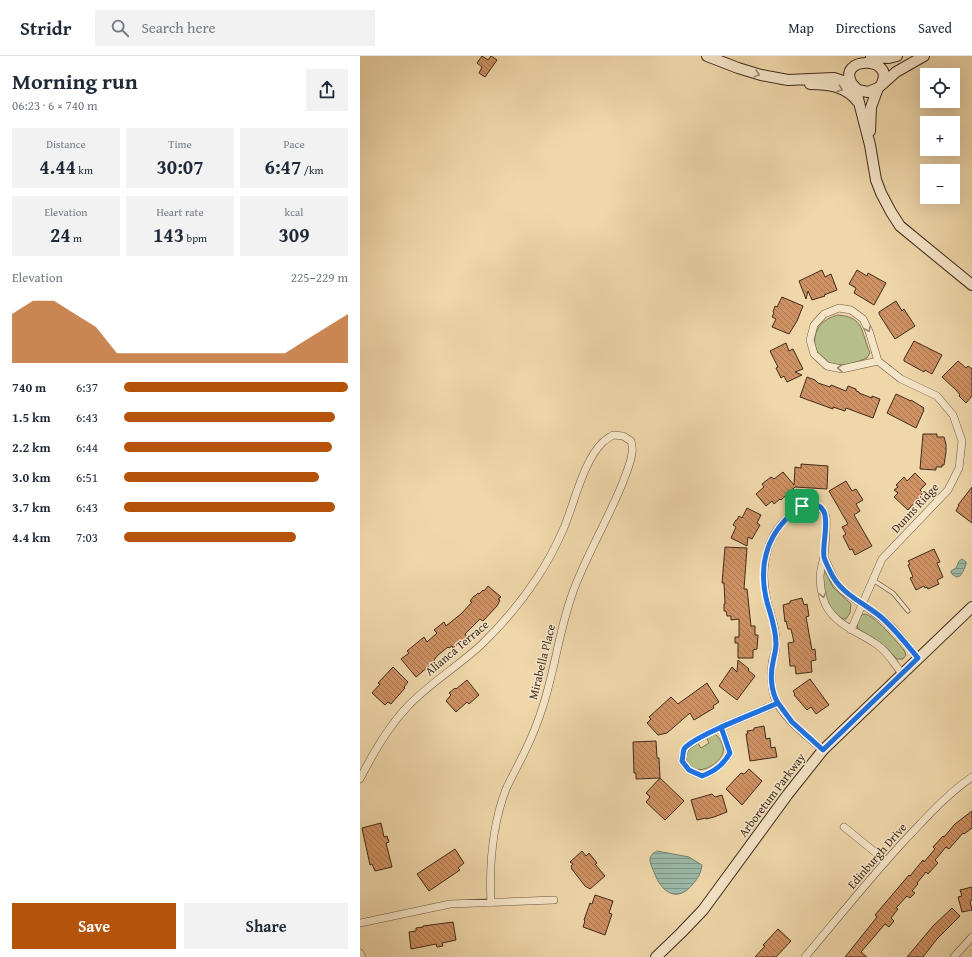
<!DOCTYPE html>
<html lang="en">
<head>
<meta charset="utf-8">
<style>
  :root { --surface:#fff; --page:#f2f2f3; --text:#1f2937; --muted:#747a83; --line:#e0e1e3; --accent:#b45309 }
  body { margin:0; font-family:"Gentium Book Plus",serif; background:var(--page); color:var(--text); height:100vh; display:flex; flex-direction:column; font-size:15px; white-space:nowrap }
  * { box-sizing:border-box; margin:0 }
  p { font-size:13px; color:var(--muted) }
  .icon { flex:none; width:22px; height:22px; fill:none; stroke:currentColor; stroke-width:2; stroke-linecap:round; stroke-linejoin:round }
  .map { position:relative; flex:1; overflow:hidden }
  .sheet { display:flex; flex-direction:column; background:var(--surface); width:360px }
  .sheet>* { flex:none }
  .controls { position:absolute; left:560px; top:12px; display:grid; gap:8px }
  .controls a { display:grid; place-items:center; width:40px; height:40px; border-radius:0px; background:var(--surface); box-shadow:0 4px 16px #0002; font-size:20px }
  .pin { position:absolute; display:grid; place-items:center; width:34px; height:34px; color:#fff; margin:-17px; border-radius:8px; box-shadow:0 2px 6px #0006 }
  .round { display:grid; place-items:center; flex:none; width:42px; height:42px; border-radius:0px; background:var(--page) }
  .head { display:flex; align-items:center; justify-content:space-between; height:68px; padding:0 12px }
  h1 { font-size:22px; font-weight:700; line-height:30px }
  .figures { display:grid; grid-template-columns:repeat(3,1fr); gap:6px; height:68px; padding:4px 12px }
  .figures div { display:grid; align-content:center; border-radius:0px; background:var(--page); text-align:center }
  .figures b { font-size:20px; font-weight:700 }
  .figures small { font-size:11px; font-weight:400 }
  .figures p { font-size:11px }
  .chart { height:112px; padding:8px 12px }
  .chart p { display:flex; justify-content:space-between }
  .chart svg { width:100%; height:72px; margin-top:4px; fill:var(--accent); opacity:.7 }
  .action { display:flex; gap:8px; margin-top:auto; padding:8px 12px }
  .action a { flex:1; height:46px; border-radius:0px; background:var(--accent); color:#fff; font-size:16px; font-weight:700; line-height:46px; text-align:center }
  .action a+a { background:var(--page); color:var(--text) }
  ul { padding:0 12px; list-style:none; font-size:13px }
  li { display:grid; grid-template-columns:64px 48px 1fr; align-items:center; height:30px }
  li i { height:10px; border-radius:5px; background:var(--accent) }
  header { display:flex; align-items:center; gap:24px; box-sizing:border-box; height:56px; padding:0 20px; background:var(--surface); border-bottom:1px solid var(--line) }
  header strong { font-size:19px }
  nav { display:flex; gap:22px; margin-inline-start:auto; font-size:14px }
  .search { width:280px; height:36px; background:var(--page); display:flex; align-items:center; gap:10px; box-sizing:border-box; padding:0 14px; border-radius:0px; color:var(--muted); font-size:15px }
  main { display:flex; flex:1; min-height:0 }
  .map>svg:first-child { display:block }
  .green { fill:#b6bf8b; stroke:#7c7553 }
  .water { fill:url(#water-rules); stroke:#768170 }
  .building { fill:url(#building-back-hatch); stroke:#412b1b }
  .lines { fill:none; stroke-linecap:round; stroke-linejoin:round }
  .lane-casing { stroke:#6c563f; stroke-width:5 }
  .street-casing { stroke:#6c563f; stroke-width:8 }
  .secondary-casing { stroke:#412b1b; stroke-width:12 }
  .lane { stroke:#f5e5c8; stroke-width:3.5 }
  .street { stroke:#f5e5c8; stroke-width:7 }
  .secondary { stroke:#f5e5c8; stroke-width:10 }
  .oneway { stroke:#9b8872 }
  .route-casing { stroke:#fff; stroke-width:8 }
  .route { stroke:#1a73e8; stroke-width:5 }
  .labels { text-anchor:middle; stroke-width:3; stroke-linejoin:round; paint-order:stroke }
  .street-label { font-size:12px; fill:#412b1b; stroke:#f5e5c8 }
</style>
</head>
<body>
<header>
<strong>Stridr</strong>
<div class="search"><svg class="icon" aria-label="search" viewBox="0 0 24 24"><circle cx="10" cy="10" r="6"/><path d="M15 15l6 6"/></svg>Search here</div>
<nav><a>Map</a><a>Directions</a><a>Saved</a></nav>
</header>
<main>
<section class="sheet">
<div class="head"><div><h1>Morning run</h1><p>06:23 · 6 × 740 m</p></div><a class="round"><svg class="icon" aria-label="share" viewBox="0 0 24 24"><path d="M12 15V3M7 8l5-5 5 5M5 13v7h14v-7"/></svg></a></div>
<div class="figures">
<div><p>Distance</p><b>4.44<small> km</small></b></div>
<div><p>Time</p><b>30:07</b></div>
<div><p>Pace</p><b>6:47<small> /km</small></b></div>
</div>
<div class="figures">
<div><p>Elevation</p><b>24<small> m</small></b></div>
<div><p>Heart rate</p><b>143<small> bpm</small></b></div>
<div><p>kcal</p><b>309</b></div>
</div>
<div class="chart"><p><span>Elevation</span>225–229 m</p>
<svg viewBox="0 0 160 44" preserveAspectRatio="none"><path d="M0 44V14L10 6L20 6L30 14L40 22L50 38L60 38L70 38L80 38L90 38L100 38L110 38L120 38L130 38L140 30L150 22L160 14V44z"/></svg>
</div>
<ul>
<li><b>740 m</b>6:37<i style="width:100%"></i></li>
<li><b>1.5 km</b>6:43<i style="width:94%"></i></li>
<li><b>2.2 km</b>6:44<i style="width:93%"></i></li>
<li><b>3.0 km</b>6:51<i style="width:87%"></i></li>
<li><b>3.7 km</b>6:43<i style="width:94%"></i></li>
<li><b>4.4 km</b>7:03<i style="width:77%"></i></li>
</ul>
<div class="action"><a>Save</a><a>Share</a></div>
</section>
<div class="map">
<svg width="612" height="901" viewBox="0 0 612 901">
  <defs>
    <pattern id="water-rules" width="6" height="5" patternUnits="userSpaceOnUse"><rect width="6" height="5" fill="#9abaa8"/><path d="M0 2.5h6" fill="none" stroke="#7f9788"/></pattern>
    <pattern id="building-back-hatch" width="6" height="6" patternUnits="userSpaceOnUse"><rect width="6" height="6" fill="#ce9163"/><path d="M-1 5l2 2M0 0l6 6M5-1l2 2" fill="none" stroke="#a97751"/></pattern>
  </defs>
  <rect width="100%" height="100%" fill="#efd7aa"/>
  <filter id="stains"><feTurbulence type="fractalNoise" baseFrequency=".005" numOctaves="4"/><feColorMatrix values="0 0 0 0 .2 0 0 0 0 .09 0 0 0 0 .02 0 0 0 .5 -.17"/></filter>
  <radialGradient id="worn" r=".72"><stop offset=".6" stop-color="#630" stop-opacity="0"/><stop offset="1" stop-color="#630" stop-opacity=".3"/></radialGradient>
  <path class="green" d="M478,259C505,261 501,277 510,297L507,302C500,305 485,310 477,309C448,305 446,266 478,259Z
    M464,513L473,531L491,548L490,557L486,563C473,564 463,538 463,527C463,522 463,518 464,513Z
    M504,558C515,559 536,585 544,594L546,599L543,603H537L523,589L498,573C496,568 499,560 504,558Z
    M354,678C359,680 361,685 363,690C368,705 335,725 327,706C326,703 325,699 326,697C328,693 334,689 337,686L341,692L349,687L346,681Z"/>
  <path class="water" d="M602,503L606,506C607,508 602,518 600,520L596,521L591,517V515L596,512L599,505Z
    M297,795L329,801L342,809C341,817 338,822 333,828C317,848 301,836 294,816C293,813 290,808 290,804C290,799 293,797 297,795Z"/>
  <path class="building" d="M122,0L128,4L131,0L137,4L125,21L119,17L122,11L117,7Z
    M462,214L465,221L471,218L477,234L464,239L465,240L452,244L448,235L446,243L439,225Z
    M497,214L507,220L508,217L526,227L514,249L494,237L496,232L489,228Z
    M422,241L443,250L437,265L429,278L412,271L416,263L412,261L414,257L413,256L415,250L417,251Z
    M536,245L542,255L544,253L555,270L535,283L519,258V256Z
    M554,285L582,299L572,318L565,314L564,316L544,305V303Z
    M426,287L429,295L433,293L443,313L435,316L442,319L427,326L424,320L421,322L416,312L418,311L410,295Z
    M598,305L606,312L608,310L612,313V340L606,347L599,340L600,339L596,334L582,321Z
    M447,321L455,324L458,327L470,331L471,329L486,335L488,330L496,333V335L499,336V337L512,342V340L520,343L513,362L486,352L485,355L473,351V353L440,341Z
    M536,338L551,345V344L564,352L563,354H564L556,372L527,357Z
    M563,378H577V381H584L586,388V396L584,409H582V411H576V414L560,413Z
    M441,408L468,410L467,433L435,431L421,444L420,443L414,448L412,445L406,450L396,438L404,431L402,428L411,421L414,423L423,416L434,429L435,411L441,412Z
    M555,417L566,428L560,434L563,437L548,454L534,441L538,437L534,434L538,431L536,429L544,421L547,425Z
    M486,425L492,435L496,433L503,444L496,448L500,455L494,459L512,490L495,499L492,493L490,494L483,480L486,478L482,471L488,468L469,435Z
    M612,431V467L596,455L599,449H598Z
    M387,452L401,459L397,467L400,469L392,483L388,481L387,490L371,482L376,471L373,469L376,464H377L379,460L382,462Z
    M365,491L387,492L384,533H387L391,570H395V579H398L397,593L393,594V602H378V587H375V581H379V563L371,564V560H367L366,555H364V548H365L364,527H362Z
    M574,493L580,506L577,507L583,521L577,524L579,528L568,533L567,531L565,532L564,530L556,534L550,522L553,521L548,509L550,508L548,505Z
    M128,530L141,541L138,543L140,544L137,550L123,565L120,563L105,578L107,581L93,592L92,590L89,592L88,591L78,599L74,604L75,605L56,621L41,603L49,597L47,595L64,581L67,586L77,577L74,574L84,566L86,570L102,557L112,546L110,545L114,540H115L118,537L119,538L123,534L124,535Z
    M442,542L444,549L447,548L449,560L446,561L452,594L455,593L456,604L451,605L452,616L436,618L435,610H430L428,587L434,586L431,573H428L426,565L425,566L423,549L430,547V545Z
    M378,604L389,613L388,614L395,620L377,644L359,630L372,611L377,616Z
    M33,611L48,626L44,631L45,632L31,648L28,646L25,649L12,637L20,628L18,627Z
    M450,623L469,649L456,658L451,651L447,654L434,639L435,638L433,635Z
    M107,624L119,639L109,648L107,646L96,656L86,645L91,639L89,637L95,632L96,633Z
    M347,627L359,646L353,650L354,652L334,664L330,657L307,677L298,679L287,667L291,663L289,661L311,641L318,648Z
    M404,670L406,683L410,682L411,692L415,691L417,701L390,705L386,678H388L387,675L394,674V672Z
    M296,685L297,702H299L300,722L276,723V717H274L273,686Z
    M389,713L402,725L382,749L366,733L381,717L384,718Z
    M300,722L324,745L305,764L286,746L290,741L286,737Z
    M352,738L355,741L362,739L367,756L354,761L346,763V762L337,764L331,744Z
    M612,755V772L604,778L603,777L589,793L586,791L575,804L578,807L568,818L566,816L557,827L558,828L552,835L555,837L550,842L547,840L536,852L538,853L531,862L534,865L529,871L525,868L501,896L507,901H485L517,861L515,859L549,819L550,820L563,804L564,806L575,793L573,791L583,780L584,781L595,768Z
    M21,767L24,781L27,780L29,786L26,787L32,811L15,815L12,808L10,809L2,772Z
    M95,793L104,807L98,812L100,814L69,835L57,818Z
    M222,795L226,800L229,797L237,807L235,808L245,820L230,833L225,830L211,812H212L211,810L213,808L210,806Z
    M612,831V844L610,845L612,854L602,856L598,841L602,840L600,834Z
    M235,839L253,845L249,857L252,858L245,879L223,871L225,865L224,864L230,847L232,848Z
    M592,852L600,860L577,883L563,901H547L573,870Z
    M93,866L96,884L82,887L83,890L77,891L76,888L51,893L49,876L56,875V872L63,871V870Z
    M418,873L431,885L416,901H395L405,890L403,889Z"/>
  <g class="lines">
    <g class="lane-casing">
      <path id="lane" d="M513,524L533,537L548,555"/>
    </g>
    <g class="street-casing">
      <path id="street" d="M464,501L475,525L482,534L523,563L533,572L558,602
        M491,574L522,503L588,434L599,412L602,385L593,359L577,340L541,323L518,305L509,275L503,263L491,254L479,252L464,258L454,269L450,284L454,298L467,310L482,313L518,305
        M361,671L370,697C363,709 355,715 342,720L329,714L322,705C323,701 323,696 325,693C333,680 400,655 418,647
        M463,694C447,680 421,661 414,640C411,630 411,618 412,607C413,601 416,596 416,590C417,574 411,560 407,545C399,511 406,475 437,454C443,449 452,446 459,451C463,454 465,457 466,461C467,466 465,493 464,500C463,507 460,514 460,521C460,528 461,535 463,542C470,567 497,575 516,588C527,595 534,607 542,618
        M0,723C13,697 28,671 48,650C70,627 97,611 121,589C142,569 161,546 177,522C187,507 196,490 203,474C214,449 223,405 243,386C246,383 250,381 253,379L263,380L271,385C272,389 273,394 272,397C271,407 266,417 263,426C249,461 230,493 216,528C200,567 196,610 183,650C178,666 172,681 165,695C159,708 152,720 146,733C132,770 129,808 131,847
        M484,771L526,805
        M0,867L90,848L194,844
        M0,897L2,901
        M445,901C478,862 510,822 545,784C566,762 586,739 612,721
        M594,901L612,881"/>
    </g>
    <g class="secondary-casing">
      <path id="secondary" d="M347,0L378,12L401,19L428,24L474,22L492,28L498,34L508,36L518,32L536,16L564,0
        M511,1L529,2L537,0
        M450,28C468,28 486,30 498,46
        M492,28C476,0 535,0 522,27
        M495,31L510,89L516,124L521,137L531,156L540,170L612,229
        M510,75L511,51L518,32
        M296,901L321,877L343,854L428,738L463,694L612,551"/>
    </g>
    <use href="#lane" class="lane"/>
    <use href="#street" class="street"/>
    <use href="#secondary" class="secondary"/>
  </g>
  <defs><path id="oneway-chevron" d="M-2-3.5L2.5 0L-2 3.5" fill="none" stroke-width="1.6" stroke-linecap="round" stroke-linejoin="round"/></defs>
  <g class="oneway">
    <use href="#oneway-chevron" transform="translate(397 18) rotate(15)"/>
    <use href="#oneway-chevron" transform="translate(480 33) rotate(20)"/>
    <use href="#oneway-chevron" transform="translate(508 273) rotate(65)"/>
    <use href="#oneway-chevron" transform="translate(480 312) rotate(-178)"/>
    <use href="#oneway-chevron" transform="translate(463 539) rotate(76)"/>
  </g>
  <g class="lines">
    <g class="route-casing">
      <path id="route" d="M442,450C408,473 397,507 407,546C411,560 416,573 416,588C416,594 414,600 413,606C410,619 411,636 418,647L361,671L370,697C363,709 355,715 342,720L329,714L322,705C323,701 323,696 324,693C333,680 401,655 418,647L432,666L463,694L558,602C546,588 535,573 521,561C503,546 480,538 470,515C468,511 465,505 464,501C461,483 479,440 442,450"/>
    </g>
    <use href="#route" class="route"/>
  </g>
  <g class="labels">
    <g class="street-label">
      <text transform="translate(555 452) rotate(-47)" y="4">Dunns Ridge</text>
      <text transform="translate(97 592) rotate(-40)" y="4">Alianca Terrace</text>
      <text transform="translate(182 606) rotate(-76)" y="4">Mirabella Place</text>
      <text transform="translate(412 739) rotate(-53)" y="4">Arboretum Parkway</text>
      <text transform="translate(517 800) rotate(-49)" y="4">Edinburgh Drive</text>
    </g>
  </g>
  <rect width="100%" height="100%" filter="url(#stains)"/>
  <rect width="100%" height="100%" fill="url(#worn)"/>
</svg>
<div class="controls">
<a><svg class="icon" aria-label="locate" viewBox="0 0 24 24"><circle cx="12" cy="12" r="6"/><path d="M12 2v4M12 18v4M2 12h4M18 12h4"/></svg></a>
<a>+</a>
<a>−</a>
</div>
<div class="pin" style="left:442px;top:450px;background:#1e9e55"><svg class="icon" aria-label="arrive" viewBox="0 0 24 24"><path d="M6 21V4h12l-3 4 3 4H6"/></svg></div>
</div>
</main>
</body>
</html>
